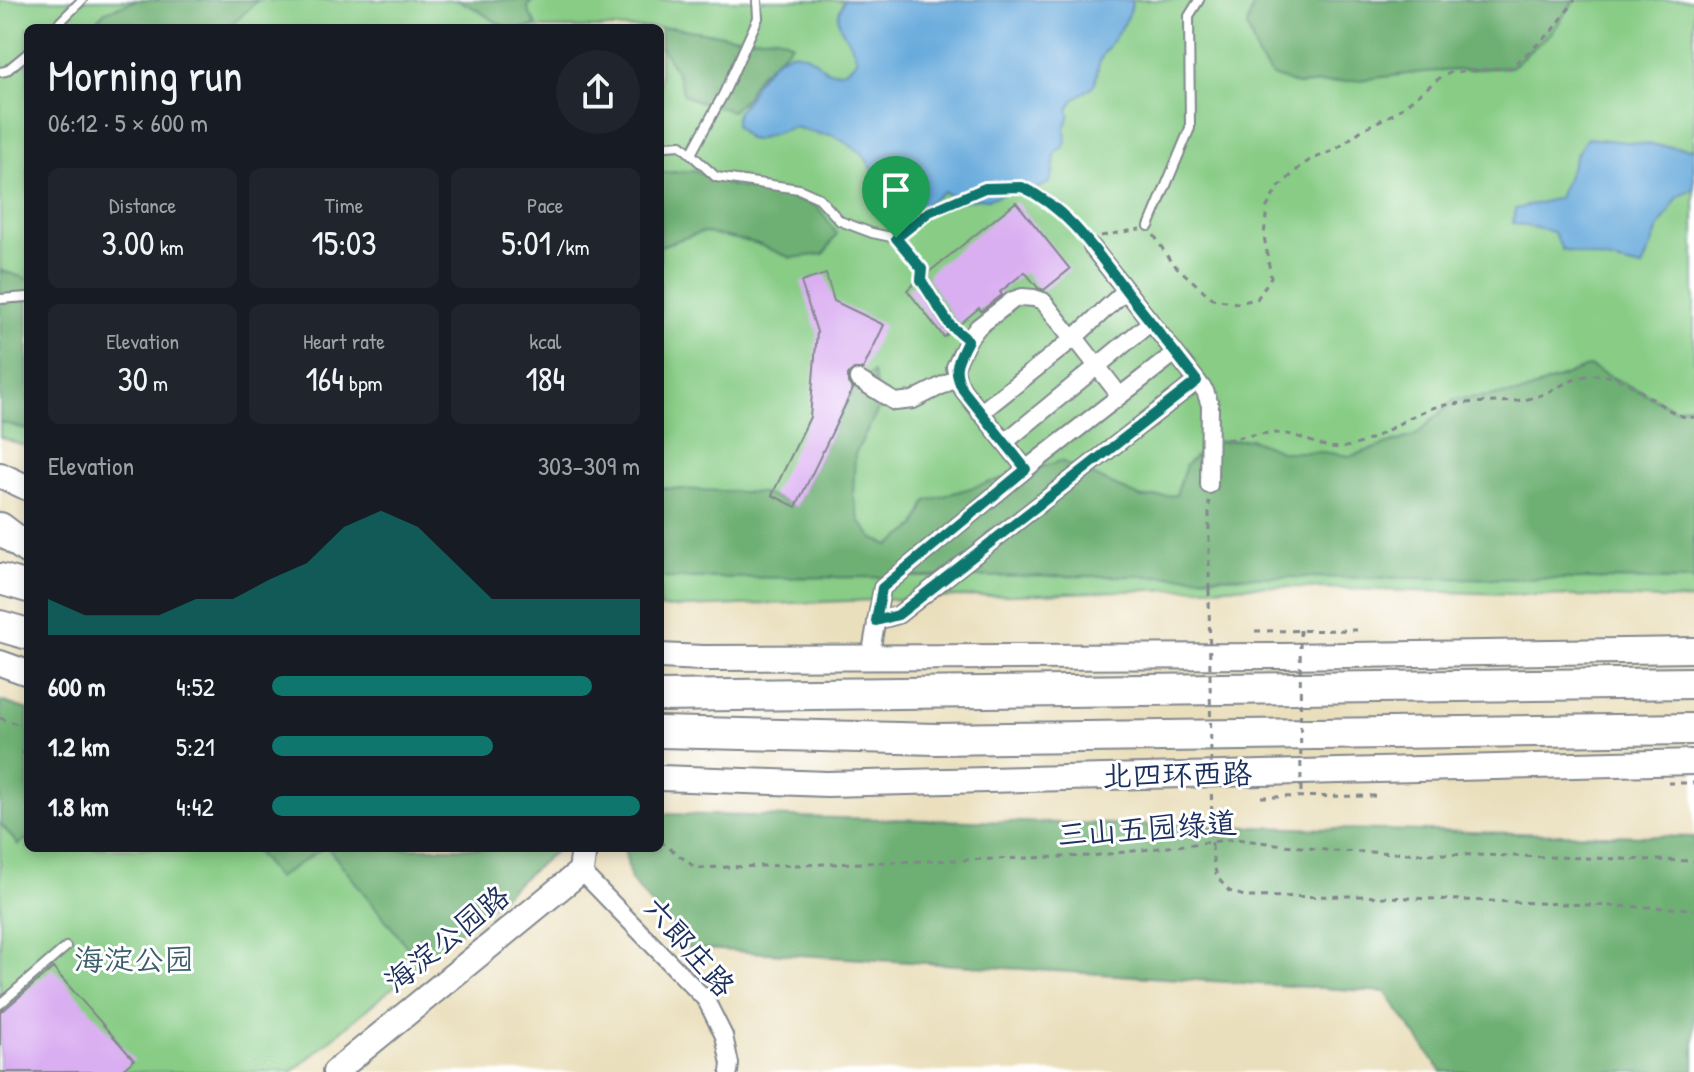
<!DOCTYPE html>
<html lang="en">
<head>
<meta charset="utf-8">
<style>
  :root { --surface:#171b24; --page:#20242c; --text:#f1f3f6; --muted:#9ea1a6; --accent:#0f766e }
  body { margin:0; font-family:"Patrick Hand","LXGW WenKai TC",sans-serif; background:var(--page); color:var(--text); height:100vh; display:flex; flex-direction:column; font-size:30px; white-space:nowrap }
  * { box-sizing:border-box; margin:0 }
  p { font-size:26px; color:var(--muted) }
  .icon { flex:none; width:44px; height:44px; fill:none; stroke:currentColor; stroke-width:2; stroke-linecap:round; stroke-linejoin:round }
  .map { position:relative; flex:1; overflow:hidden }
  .panel { position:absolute; left:24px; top:24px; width:640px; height:828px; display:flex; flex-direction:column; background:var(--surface); border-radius:12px; box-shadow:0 4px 12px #0003 }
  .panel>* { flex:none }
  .pin { position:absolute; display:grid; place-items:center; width:68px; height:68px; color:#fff; margin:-82px -34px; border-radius:50% 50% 50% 0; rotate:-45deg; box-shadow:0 0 8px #0007 }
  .pin .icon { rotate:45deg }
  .round { display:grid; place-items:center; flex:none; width:84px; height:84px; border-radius:42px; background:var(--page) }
  .headline { display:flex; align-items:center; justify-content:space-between; height:136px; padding:0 24px }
  h1 { font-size:44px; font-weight:600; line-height:60px }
  .figures { display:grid; grid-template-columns:repeat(3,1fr); gap:12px; height:136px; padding:8px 24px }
  .figures div { display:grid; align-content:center; border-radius:12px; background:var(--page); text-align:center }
  .figures b { font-size:34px; font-weight:600 }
  .figures small { font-size:22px; font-weight:400 }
  .figures p { font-size:22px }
  .chart { height:224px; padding:16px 24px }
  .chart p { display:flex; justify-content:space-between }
  .chart svg { width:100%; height:144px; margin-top:8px; fill:var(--accent); opacity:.7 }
  ul { padding:0 24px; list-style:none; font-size:26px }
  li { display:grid; grid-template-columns:128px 96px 1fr; align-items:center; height:60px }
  li i { height:20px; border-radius:10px; background:var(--accent) }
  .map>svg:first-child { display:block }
  .green { fill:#88cc86; stroke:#527e72; stroke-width:2 }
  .forest { fill:#6eb073; stroke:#447068; stroke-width:2 }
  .water { fill:#68aadc; stroke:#426c9d; stroke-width:2 }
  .building { fill:#daaff1 }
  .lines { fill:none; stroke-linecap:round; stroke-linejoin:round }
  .lane-casing { stroke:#82878d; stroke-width:12 }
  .street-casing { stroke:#82878d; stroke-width:20 }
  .secondary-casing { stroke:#82878d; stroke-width:28 }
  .highway-casing { stroke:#82878d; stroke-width:34 }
  .path { stroke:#82878d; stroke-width:3; stroke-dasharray:6 6; stroke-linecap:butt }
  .lane { stroke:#fff; stroke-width:8 }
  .street { stroke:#fff; stroke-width:16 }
  .secondary { stroke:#fff; stroke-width:24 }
  .highway { stroke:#fff; stroke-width:30 }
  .path-bridge { stroke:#82878d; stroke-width:3; stroke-dasharray:6 6; stroke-linecap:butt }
  .route-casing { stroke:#fff; stroke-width:16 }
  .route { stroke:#0f766e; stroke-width:10 }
  .labels { text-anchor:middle; stroke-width:6; stroke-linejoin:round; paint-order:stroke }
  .street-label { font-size:30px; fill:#1b2f5e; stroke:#fff }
  .park-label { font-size:30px; fill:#3c5e6a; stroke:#fff }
</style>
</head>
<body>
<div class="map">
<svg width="1694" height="1072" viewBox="0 0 1694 1072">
  <rect width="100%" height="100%" fill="#fff"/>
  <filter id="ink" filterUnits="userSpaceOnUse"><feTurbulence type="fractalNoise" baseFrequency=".0125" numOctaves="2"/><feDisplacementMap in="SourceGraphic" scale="16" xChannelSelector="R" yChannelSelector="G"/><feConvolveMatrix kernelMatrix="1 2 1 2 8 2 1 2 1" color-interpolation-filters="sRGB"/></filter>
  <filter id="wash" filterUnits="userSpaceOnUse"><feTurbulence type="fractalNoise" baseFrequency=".006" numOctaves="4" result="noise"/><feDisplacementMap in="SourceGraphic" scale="32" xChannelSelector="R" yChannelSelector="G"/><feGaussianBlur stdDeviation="1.8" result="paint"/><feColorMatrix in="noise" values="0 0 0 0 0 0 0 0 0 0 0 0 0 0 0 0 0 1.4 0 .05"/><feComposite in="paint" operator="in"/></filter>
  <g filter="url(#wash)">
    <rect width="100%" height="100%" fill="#eadfbc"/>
    <path class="green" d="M0,0H1694V600L1257,586L660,608V28H28V447L0,437Z
      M0,701L28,710V848H559L292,1072H0Z"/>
    <path class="forest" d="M137,0H258L233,24L224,28H89L105,11Z
      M454,0H533L528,6L529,13L537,25C529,27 520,29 512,28C493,25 476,4 454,0Z
      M1255,0H1575L1552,32L1511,67L1424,72L1350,81L1298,85L1272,76L1258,57L1247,26Z
      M673,27C692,31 711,33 730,36C736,36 743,38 749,38C766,37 777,33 792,44L758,76L750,88L747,96L732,111L696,101L684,95L676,71L660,46V28Z
      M695,171L732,186L775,194L816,205L837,234L824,254L791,258L755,243L702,232L660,246V173Z
      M0,270L28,279V430L0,422Z
      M1589,366L1675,409L1694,403V580L1140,576L660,578V488L762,493L796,506L854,388L873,372L881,404L855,454L853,496L860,522L874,539L890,545L916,526L926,501L1061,461L1142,498L1176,495L1186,465L1209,443L1251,439L1283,452H1322L1351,456L1416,435L1455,399L1522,393Z
      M0,701L28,710V838L18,845L0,823Z
      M660,814L1694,837V1072H1442L1385,992L688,948L631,880L624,848H660Z
      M253,848H323L277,878Z
      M328,848H559L419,966L408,948Z"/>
    <path class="water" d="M844,0H1132C1133,19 1109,42 1100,60C1096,68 1099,76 1094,84C1089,91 1081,93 1075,99C1073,100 1069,108 1068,110L1070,115L1065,128L1066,142L1063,148L1057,151L1055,156L1053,173L1049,183L1028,193L1013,191L988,199L978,198L964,201L943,192L916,212L900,215L889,202L877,177L862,153L833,135L820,134L793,127L754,140L748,139L735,125C735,113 741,107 748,98C752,93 753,86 757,81C764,71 778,55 790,53C807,50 816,63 828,71C841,73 850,70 857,59C852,35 828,29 844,0Z
      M1587,138L1694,149V189L1678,197L1658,229L1642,268L1562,250L1554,232L1513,223L1515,209L1559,198L1577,153Z"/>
    <g id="blocks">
      <path class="building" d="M1016,202L1070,269L1044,290L1038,288L1025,272L1000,292L1002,295L981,311L979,308L960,324L955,320L928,278L929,272Z
        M826,274L834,301L884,325L863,369H854L848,374V383L853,389L796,507L772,495L810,417L817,332L801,282Z
        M915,283L944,329L949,333L944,337L907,290Z
        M53,968L134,1060L120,1072H0V1011L5,1009Z"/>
    </g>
  </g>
  <g filter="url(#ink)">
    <use href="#blocks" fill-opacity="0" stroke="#82878d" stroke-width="2"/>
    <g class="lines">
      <g class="lane-casing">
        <path id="lane" d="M54,28L82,0
          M0,72L6,71L28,53
          M660,150L666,146L681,145L716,177L799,189L819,198L840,221L872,233L896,238
          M691,154L724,93L758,18L757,0
          M1149,226L1190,128L1189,16L1199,0
          M0,299L28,297
          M968,340L950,325L921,280L922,269L896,238C907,229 919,218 931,211C962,194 1004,176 1038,194C1060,206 1076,229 1092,247
          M0,1004L66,947"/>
      </g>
      <g class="street-casing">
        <path id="street" d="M1092,247L1205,391L1210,405L1209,485
          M858,379L895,402L913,400L957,378
          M980,413L1073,339L1080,344L1114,388L1118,397
          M1005,442L1151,322
          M1026,469L963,390L958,381L955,367L968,340L978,327L1013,300L1022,297L1034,298L1043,301L1073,339L1126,290
          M876,621L898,615L1197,381
          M870,658L882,588L1026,469L1175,353
          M581,871L706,1000L724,1036L730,1064L729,1072"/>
      </g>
      <g class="secondary-casing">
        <path id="secondary" d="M0,475L28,488
          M660,656L703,658L1283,656L1694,650
          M0,663L28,673
          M660,778L827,784L1694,762
          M335,1072L581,871L584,848"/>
      </g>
      <g class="highway-casing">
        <path id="highway" d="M0,528L28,549
          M0,579L28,587
          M0,626L28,634
          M660,696L1694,683
          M660,732L937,739L1694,729"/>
      </g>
      <path class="path" d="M1154,235L1171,262L1213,299L1237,303L1257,299L1271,277L1264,236L1267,207L1277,189L1299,168L1310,160L1335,150L1363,129L1395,113L1441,77L1452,72L1511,67L1552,32L1575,0
        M1101,236L1140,229
        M1226,440C1246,436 1266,431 1287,434C1306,437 1325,451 1346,447C1376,442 1401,419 1429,409C1463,398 1499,406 1532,398C1554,392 1573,375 1595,375C1634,373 1669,422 1694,417
        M1209,590V501
        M1255,631L1363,630
        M0,718L28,728
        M1668,783H1694
        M1261,797L1376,796
        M660,841L696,868L1091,856L1236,839L1333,851L1694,861
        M1212,845L1213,860L1217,877L1229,891L1247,897L1358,896L1694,909"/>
      <use href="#lane" class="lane"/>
      <use href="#street" class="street"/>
      <use href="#secondary" class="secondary"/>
      <use href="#highway" class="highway"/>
      <path class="path-bridge" d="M1209,590L1212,845
        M1300,630L1301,797"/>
    </g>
  </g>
  <g class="lines" filter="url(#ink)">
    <g class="route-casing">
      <path id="route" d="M1022,187C1068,208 1097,253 1127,292C1151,322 1174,351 1197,381L898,615L876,621L882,588L1026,469L963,390C951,368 958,361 968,340L950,325L921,280L922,269L896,238L929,212L985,188Z"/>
    </g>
    <use href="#route" class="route"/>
  </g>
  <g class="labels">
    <g class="street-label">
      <text transform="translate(1177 775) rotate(-1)" y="10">北四环西路</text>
      <text transform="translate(1147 829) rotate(-4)" y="10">三山五园绿道</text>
      <text transform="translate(447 939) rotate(-39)" y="10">海淀公园路</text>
      <text transform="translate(689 947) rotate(49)" y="10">六郎庄路</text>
    </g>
    <g class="park-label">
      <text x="134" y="970">海淀公园</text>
    </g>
  </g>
</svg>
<div class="pin" style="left:896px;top:238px;background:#1e9e55"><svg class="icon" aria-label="arrive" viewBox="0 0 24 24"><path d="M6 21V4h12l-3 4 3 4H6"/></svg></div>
<section class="panel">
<div class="headline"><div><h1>Morning run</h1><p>06:12 · 5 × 600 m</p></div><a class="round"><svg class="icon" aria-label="share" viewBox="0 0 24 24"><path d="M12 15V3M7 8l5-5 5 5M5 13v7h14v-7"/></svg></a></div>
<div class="figures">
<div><p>Distance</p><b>3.00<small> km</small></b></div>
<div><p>Time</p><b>15:03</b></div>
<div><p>Pace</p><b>5:01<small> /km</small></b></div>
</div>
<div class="figures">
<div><p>Elevation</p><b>30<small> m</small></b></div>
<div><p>Heart rate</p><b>164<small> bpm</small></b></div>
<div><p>kcal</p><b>184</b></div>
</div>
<div class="chart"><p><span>Elevation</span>303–309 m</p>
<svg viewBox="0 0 160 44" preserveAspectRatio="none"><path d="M0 44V33L10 38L20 38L30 38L40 33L50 33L60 27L70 22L80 11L90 6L100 11L110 22L120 33L130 33L140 33L150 33L160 33V44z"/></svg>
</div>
<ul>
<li><b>600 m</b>4:52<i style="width:87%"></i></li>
<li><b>1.2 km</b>5:21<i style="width:60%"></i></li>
<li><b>1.8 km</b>4:42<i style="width:100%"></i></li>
</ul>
</section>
</div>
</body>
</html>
